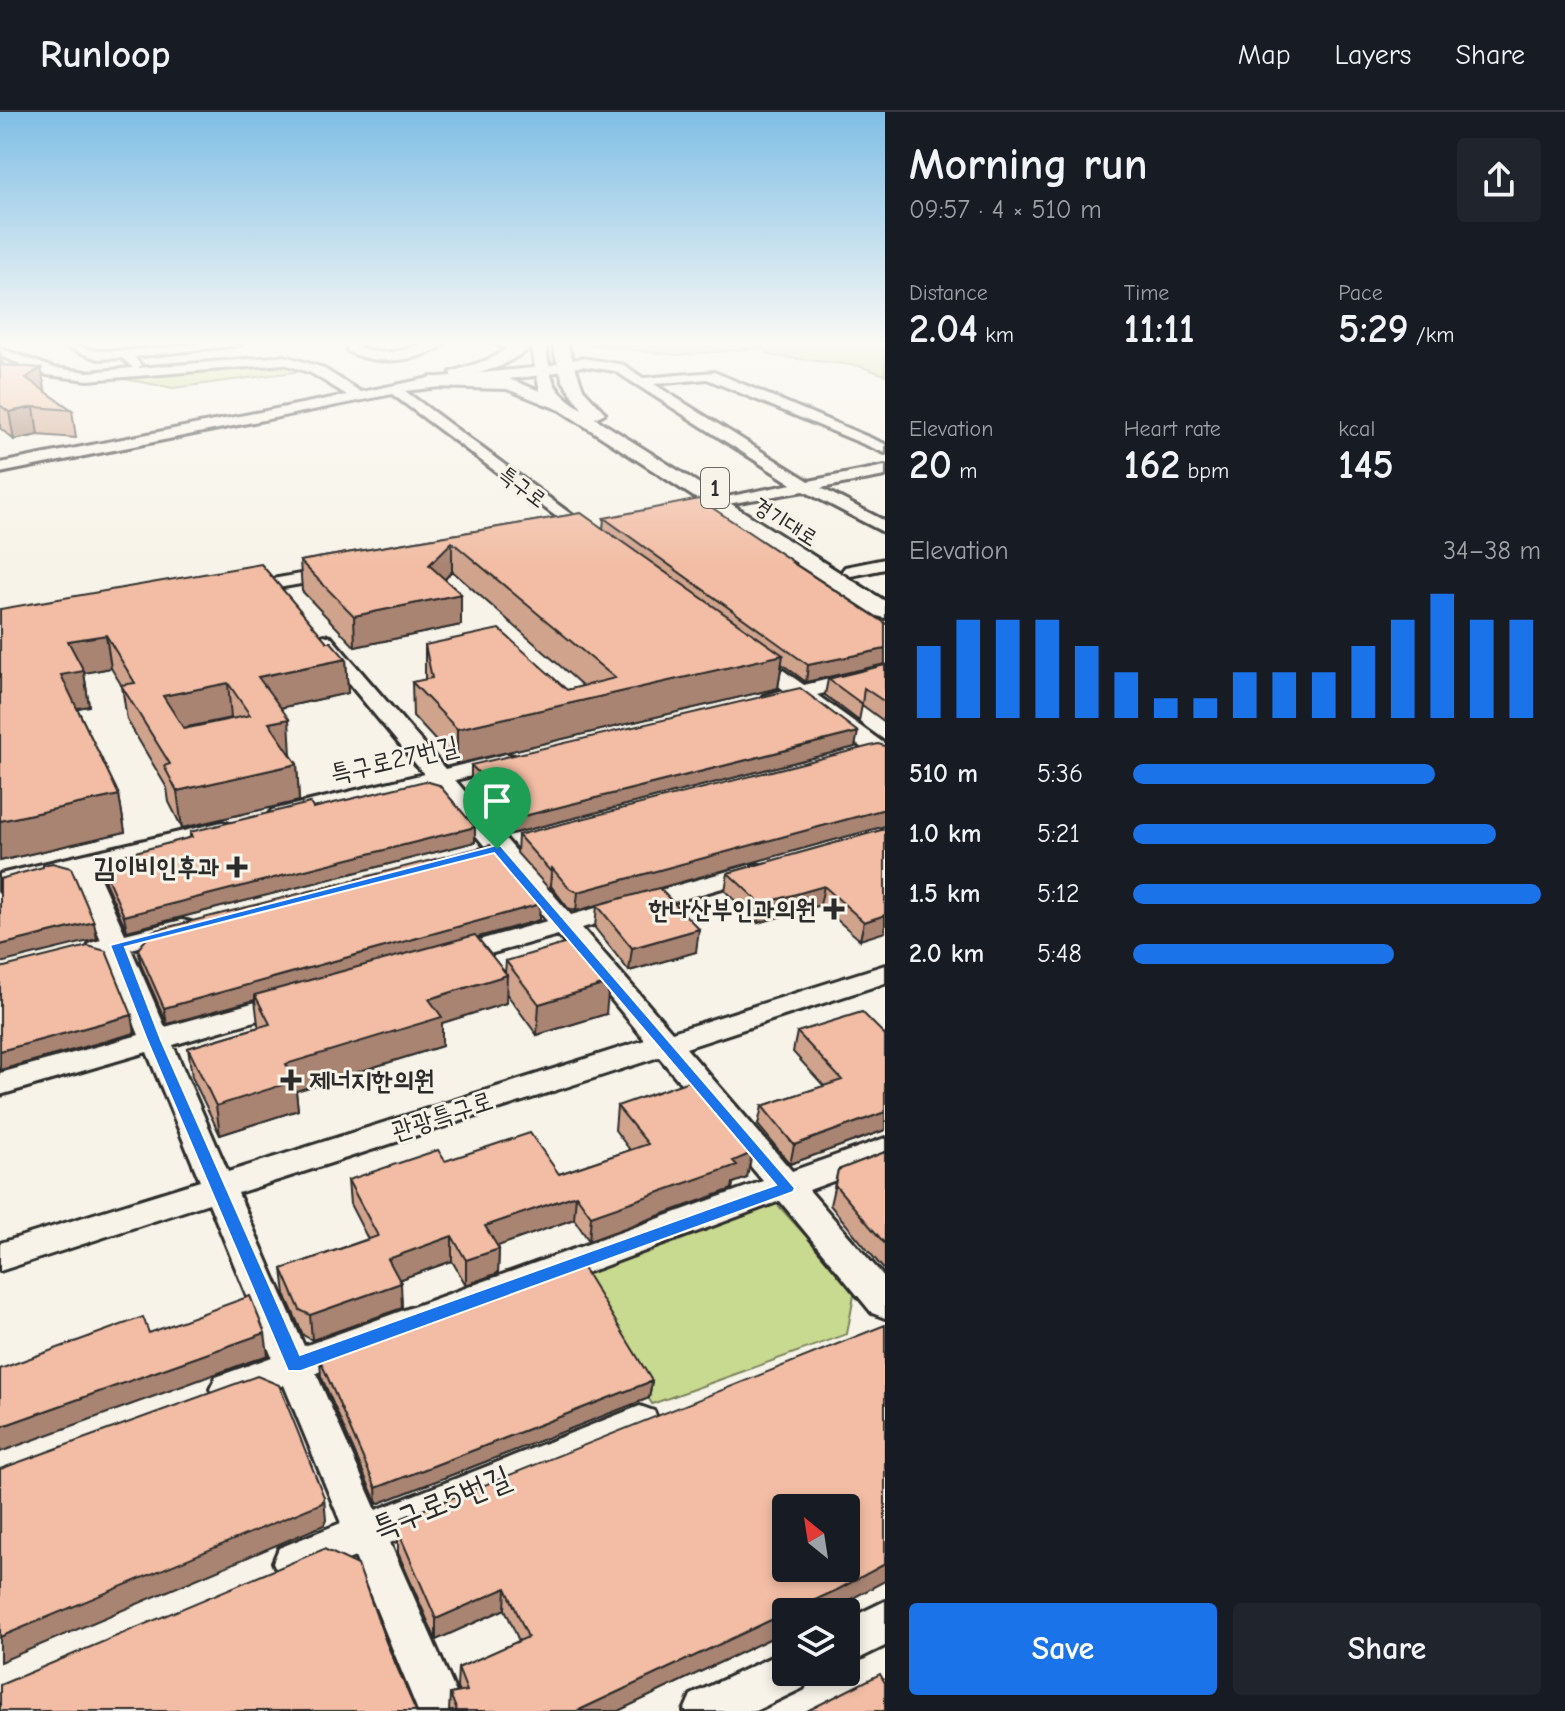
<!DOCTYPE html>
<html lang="en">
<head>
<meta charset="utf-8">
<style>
  :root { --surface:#171b24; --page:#20242c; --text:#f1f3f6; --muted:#9ea1a6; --line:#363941; --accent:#1a73e8 }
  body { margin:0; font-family:"Comic Neue","Poor Story",sans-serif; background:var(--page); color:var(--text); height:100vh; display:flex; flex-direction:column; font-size:30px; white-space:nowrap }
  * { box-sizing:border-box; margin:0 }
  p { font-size:26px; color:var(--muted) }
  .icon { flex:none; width:44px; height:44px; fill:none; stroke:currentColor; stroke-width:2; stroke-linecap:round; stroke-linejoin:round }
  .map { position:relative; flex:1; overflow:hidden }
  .side { display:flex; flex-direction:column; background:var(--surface); width:680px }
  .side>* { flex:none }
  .needle { width:52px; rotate:330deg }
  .tools { position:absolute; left:772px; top:1382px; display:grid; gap:16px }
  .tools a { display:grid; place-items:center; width:88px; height:88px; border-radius:8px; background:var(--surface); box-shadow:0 4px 12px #0003; font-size:40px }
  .pin { position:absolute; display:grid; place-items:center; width:68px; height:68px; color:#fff; margin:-82px -34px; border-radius:50% 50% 50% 0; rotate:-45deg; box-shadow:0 0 8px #0007 }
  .pin .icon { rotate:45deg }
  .round { display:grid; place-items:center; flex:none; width:84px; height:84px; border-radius:8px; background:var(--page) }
  .summary { display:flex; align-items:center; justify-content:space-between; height:136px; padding:0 24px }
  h1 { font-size:44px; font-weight:700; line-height:60px }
  .figures { display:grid; grid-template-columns:repeat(3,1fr); gap:12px; height:136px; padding:8px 24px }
  .figures div { display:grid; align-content:center }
  .figures b { font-size:40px; font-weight:700 }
  .figures small { font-size:22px; font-weight:400 }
  .figures p { font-size:22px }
  .chart { height:224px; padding:16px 24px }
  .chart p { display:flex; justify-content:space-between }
  .chart svg { width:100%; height:144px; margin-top:8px; stroke:var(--accent); stroke-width:6 }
  .action { display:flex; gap:16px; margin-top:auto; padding:16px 24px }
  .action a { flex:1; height:92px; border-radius:8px; background:var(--accent); color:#fff; font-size:32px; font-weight:700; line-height:92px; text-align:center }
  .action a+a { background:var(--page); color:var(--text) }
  ul { padding:0 24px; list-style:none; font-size:26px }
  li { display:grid; grid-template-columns:128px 96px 1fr; align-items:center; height:60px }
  li i { height:20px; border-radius:10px; background:var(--accent) }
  header { display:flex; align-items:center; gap:48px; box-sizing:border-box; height:112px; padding:0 40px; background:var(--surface); border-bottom:2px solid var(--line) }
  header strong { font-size:38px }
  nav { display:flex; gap:44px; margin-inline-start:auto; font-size:28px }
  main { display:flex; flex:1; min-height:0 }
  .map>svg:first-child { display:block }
  .green { fill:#c8da8f; stroke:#7a825d; stroke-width:2 }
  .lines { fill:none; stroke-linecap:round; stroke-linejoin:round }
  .minor-casing { stroke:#2b2b2b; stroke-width:6 }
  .major-casing { stroke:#2b2b2b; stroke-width:6 }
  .minor { fill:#f7f3e8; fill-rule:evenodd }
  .major { fill:#f7f3e8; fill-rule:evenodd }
  .wall { fill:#d0a38d; stroke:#2b2b2b; stroke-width:2; fill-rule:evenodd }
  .shaded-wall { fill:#a98473; stroke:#2b2b2b; stroke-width:2 }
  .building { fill:#f2bda4; stroke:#2b2b2b; stroke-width:2; fill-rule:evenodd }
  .route { fill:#1a73e8; stroke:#fff; stroke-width:2; fill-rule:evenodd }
  .poi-dot { fill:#2b2b2b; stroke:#f7f3e8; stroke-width:3 }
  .labels { text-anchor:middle; stroke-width:6; stroke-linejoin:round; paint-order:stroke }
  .far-street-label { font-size:22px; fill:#2b2b2b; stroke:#f7f3e8 }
  .shield { fill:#f7f3e8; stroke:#686764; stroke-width:2 }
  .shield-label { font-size:24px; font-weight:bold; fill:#2b2b2b }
  .street-label { font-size:26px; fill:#2b2b2b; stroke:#f7f3e8 }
  .poi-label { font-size:26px; font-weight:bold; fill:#2b2b2b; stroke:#f7f3e8; text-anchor:end }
  .near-street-label { font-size:32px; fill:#2b2b2b; stroke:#f7f3e8 }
</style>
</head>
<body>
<header>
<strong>Runloop</strong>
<nav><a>Map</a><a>Layers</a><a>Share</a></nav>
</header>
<main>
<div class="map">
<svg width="885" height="1599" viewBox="0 0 885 1599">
  <rect width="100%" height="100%" fill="#f7f3e8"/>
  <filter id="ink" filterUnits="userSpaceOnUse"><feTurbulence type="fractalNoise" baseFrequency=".0125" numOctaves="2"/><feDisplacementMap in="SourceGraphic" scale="16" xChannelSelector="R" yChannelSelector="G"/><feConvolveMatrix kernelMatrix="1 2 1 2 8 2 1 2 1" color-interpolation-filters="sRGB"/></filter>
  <g filter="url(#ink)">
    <path class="green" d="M588,229H737L764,232L769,229H885V263L859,254L773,244L761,236L676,243L587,232Z
      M243,252L287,253L302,259L173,276L124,267Z
      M776,1091L855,1178L847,1222L652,1292L574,1160Z"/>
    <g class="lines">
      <g class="minor-casing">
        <path id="minor" d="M49,229C68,228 84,239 103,239C151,240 198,229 246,229L240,233L134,245L141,253L138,256L285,244L321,255L361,280L430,266L543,255L582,246L624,253L643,266L714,260L885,332V341L707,267L654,272L809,369L885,354V364L821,376L885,409V421L804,379L686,399V393L792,372L615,259L582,254L543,263L405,279L595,420L597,424L595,428L589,429L392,282L0,361V351L347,283L311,261L284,252L88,268L47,263L0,244V236L54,256L88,260L133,256L122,246L98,247Z
          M346,229H361L358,234C390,252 417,227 449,229C423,250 377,255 348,239Z
          M487,229H504L526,238L520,242Z
          M885,447V457L851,464L842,459L845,455Z
          M335,456L341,457L344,461L341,465L244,482L235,477L244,472Z
          M324,523L331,525L445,657L506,642L514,644L517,649L514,654L455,668L571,803L750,753H768L772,758L768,763L582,816L672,920L885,853V871L686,936L792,1059L885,1026V1050L809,1078L885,1166V1206L872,1201L780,1089L316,1261L376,1398L640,1294L654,1299L659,1311L654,1323L390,1431L464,1599H418L355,1445L294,1470L279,1464L273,1450L279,1436L341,1411L284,1273L229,1293L216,1289L210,1277L216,1265L272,1245L209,1091L0,1159V1131L200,1069L147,940L0,983V961L139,923L107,844L90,843L87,837L90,831L101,828L72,760L0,778V762L222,710L230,712L234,717L230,722L95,755L125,822L182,808L191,810L195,816L191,822L131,837L165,915L289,881L299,884L303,890L299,896L173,933L228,1060L645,928L558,823L450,853L440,851L436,845L440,839L547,809L434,673L280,710L272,708L268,703L272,698L424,662L317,533L314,529ZM659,945L763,1069L304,1234L238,1081Z
          M752,539L759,541L804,573L885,554V566L817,583L885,632V649L877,647L797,588L770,594L763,592L760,588L763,584L784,578L745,549L742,545Z
          M885,1489V1534L846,1553V1508Z
          M786,1538V1560H809L803,1576L755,1599H684L691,1583Z"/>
      </g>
      <g class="major-casing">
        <path id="major" d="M520,229H544C554,268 546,274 582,297L563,269L551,229H566L583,277L605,301L595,306L885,489V506L877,504L560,298L507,277L430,275L422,270L430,265L451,266V260L490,247ZM531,236L540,279L509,267L464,266L501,254Z"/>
      </g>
      <use href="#minor" class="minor"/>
      <use href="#major" class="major"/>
    </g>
    <path class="wall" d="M0,239L3,253L41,256L45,279L72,298L76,326L38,323L14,328L0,316Z
      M581,401L603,417L604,406L795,451V453L885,511V552L806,570L782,552L778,576L457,652L413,604L412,570L425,568V533L567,578L583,574L452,459L445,467L461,513L355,535L302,479L300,449Z
      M0,497L327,530L346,547L348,581L280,596L291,643L297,652L299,689L182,716L169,690L167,676L127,608L122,574L111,556L84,561L89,594L77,596L119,683L125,720L0,749ZM231,606L232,607L184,617L183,616Z
      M885,554V610L862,593L859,609L825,583L828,567Z
      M885,634V714L659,776L696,840L629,859L595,816L597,793L615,788L576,799L568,796L551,774L550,778L517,741L518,723Z
      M855,635L503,724L482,698V684L487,685L471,668V653Z
      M313,696L475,715V730L127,819L105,770L102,754L190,726V720Z
      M885,717L860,828L820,793L758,811L725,779L728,761Z
      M539,808L477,825L505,861L506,849L606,902L537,923L506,881V891L442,911V934L296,979L298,998L220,1023L192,965L188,936L259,915L258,912L255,888L167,912L141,853L138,837Z
      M797,920L885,923V1018L790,1052L758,1013L762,994L824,974L793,940Z
      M617,994L747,1066L733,1071L732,1077L589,1129L574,1107L497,1134L499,1137L498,1161L466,1173L452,1149L400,1167L402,1196L312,1228L303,1223L285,1182L282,1157L368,1127L350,1092L348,1068L445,1049L559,1062L630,1038L615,1018Z
      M885,1040V1159L830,1093L838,1058Z
      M320,1248L652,1269L649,1286L377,1392L321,1264Z
      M398,1419L786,1500V1519L618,1599H449L450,1582L459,1580L457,1576L458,1556L519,1529L505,1497L436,1528L398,1441Z"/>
    <path class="shaded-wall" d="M41,256L46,282L26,266Z
      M34,295L38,323L14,328L9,300Z
      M452,430V459L430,484L429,453Z
      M461,482V513L355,535L354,504Z
      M106,523L111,556L84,561L89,594L67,598L61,563L68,529Z
      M885,537V552L806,570L808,553Z
      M783,543L778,576L457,652V617Z
      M346,547L348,581L261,600L258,565Z
      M228,571L231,606L168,619L163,584Z
      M289,607L291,643L272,647L269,611Z
      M858,620L855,635L503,724L504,709Z
      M297,652L299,689L182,716L177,679Z
      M119,683L125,720L0,749V709Z
      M885,697V714L576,799L578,780Z
      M475,715V730L127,819L124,804Z
      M552,756L551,774L550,778L551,760Z
      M824,774L820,793L758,811L761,792Z
      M540,792L539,808L257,887L255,883V888L167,912L164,896Z
      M885,803V820L860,828L864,810Z
      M94,810L97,827L0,851V833Z
      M699,817L696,840L629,859L632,836Z
      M507,863L506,891L442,911V934L296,979L298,998L220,1023L216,994L286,952L429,887Z
      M609,871L606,902L537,923L539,892Z
      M132,903L135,921L0,958V939Z
      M885,1000V1018L790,1052L794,1033Z
      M752,1041L747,1066L733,1071L732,1077L589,1129L591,1104Z
      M576,1083L574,1107L484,1139L485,1114Z
      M452,1124V1149L389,1171L388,1147Z
      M499,1137L498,1161L466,1173V1148Z
      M401,1171L402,1196L312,1228L310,1203Z
      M265,1221L268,1243L0,1340V1315Z
      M652,1269L649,1286L377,1392L376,1376Z
      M324,1385L326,1408L324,1413L0,1550V1525Z
      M885,1452V1469L827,1500H789Z
      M506,1476L505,1497L436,1528V1507Z
      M786,1501V1519L618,1599H577Z"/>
    <path class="building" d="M0,253L41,256L26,266L72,298L34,295L9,300L0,293Z
      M699,387L795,451H793L885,511V537L808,553L604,406Z
      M581,401L783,543L457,617L412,570L432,566L425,533L499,517L567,578L615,566L452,430L429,453L461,482L354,504L300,449Z
      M261,452L327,530H331L346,547L258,565L289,607L269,611L297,652L177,679L164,654L170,652L121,573L135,571L106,523L68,529L84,559L61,563L119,683L0,709V497ZM228,571L250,603L184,617L163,584Z
      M885,553V590L864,576L862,592L828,567Z
      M800,576L858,620L504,709L482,684L505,689L471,653Z
      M878,632L885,634V697L578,780L570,777L552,756L551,760L518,723Z
      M425,669L439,673L475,715L124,804L102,754L109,747L192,725L190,720L310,691L313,696Z
      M885,717V803L864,810L824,774L761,792L728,761Z
      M490,733L540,792L164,896L138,837L153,819Z
      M52,751L71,756L94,810L0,833V767L43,755V753Z
      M659,776L699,817L632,836L597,793Z
      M475,823L507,863L429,887L442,905L286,952L295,969L216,994L188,936L270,912L255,883Z
      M574,829L609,871L539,892L506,849Z
      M88,834L106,839L132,903L0,939V856Z
      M862,900L885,923V1000L794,1033L762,994L842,968L797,920Z
      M689,969L752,1041L733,1049L737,1053L591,1104L576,1083L485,1114L499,1137L466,1148L452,1124L388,1147L401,1171L310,1203L300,1198L282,1157L378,1124L348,1068L438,1038L445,1049L530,1021L559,1062L648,1032L617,994Z
      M885,1040V1132L835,1073L838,1058Z
      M580,1151L652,1269L376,1376L320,1248Z
      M250,1184L265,1221L0,1315V1257L143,1205L149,1221Z
      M885,1213V1452L839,1477L789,1500H786V1501L577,1599H457L450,1582L467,1579L458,1556L528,1525L506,1476L436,1507L398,1419L402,1406ZM786,1396H846V1456H786Z
      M257,1264L279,1273L324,1385L322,1391L0,1525V1357Z
      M324,1437L358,1453L386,1530L416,1599H0V1573Z
      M880,1562L885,1571V1599H807Z"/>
  </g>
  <linearGradient id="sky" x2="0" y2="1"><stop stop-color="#7fbee6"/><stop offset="0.51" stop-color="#fbfaf5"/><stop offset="1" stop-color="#fbfaf5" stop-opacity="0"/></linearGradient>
  <rect width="885" height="453" fill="url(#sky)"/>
  <path class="route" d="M497,733L501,734L795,1076L793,1080L301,1259H288L147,928L110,833ZM494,741L776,1073L300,1243L161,928L125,835Z"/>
  <g class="poi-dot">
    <path d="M233 743h8v8h8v8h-8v8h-8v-8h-8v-8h8z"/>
    <path d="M830 785h8v8h8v8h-8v8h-8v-8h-8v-8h8z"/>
    <path d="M287 956h8v8h8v8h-8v8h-8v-8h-8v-8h8z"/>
  </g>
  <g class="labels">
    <g class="far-street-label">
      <text transform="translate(523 374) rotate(37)" y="8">특구로</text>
      <text transform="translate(786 409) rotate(32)" y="8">경기대로</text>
    </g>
    <rect class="shield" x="701" y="356" width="28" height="40" rx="6"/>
    <g class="shield-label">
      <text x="715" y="384">1</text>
    </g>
    <g class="street-label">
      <text transform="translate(394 647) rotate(-13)" y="9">특구로27번길</text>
      <text transform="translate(442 1003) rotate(-18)" y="9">관광특구로</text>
    </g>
    <g class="poi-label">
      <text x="219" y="764">김이비인후과</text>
      <text x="816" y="806">한나산부인과의원</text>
      <text x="309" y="977" text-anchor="start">제너지한의원</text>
    </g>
    <g class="near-street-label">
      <text transform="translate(441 1390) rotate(-22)" y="11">특구로5번길</text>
    </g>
  </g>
</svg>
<div class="tools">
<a><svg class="needle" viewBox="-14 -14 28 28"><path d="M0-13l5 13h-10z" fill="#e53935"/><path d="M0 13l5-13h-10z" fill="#9ea1a6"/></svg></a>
<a><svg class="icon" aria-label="layers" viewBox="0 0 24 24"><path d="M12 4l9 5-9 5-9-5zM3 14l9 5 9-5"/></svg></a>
</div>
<div class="pin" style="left:497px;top:737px;background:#1e9e55"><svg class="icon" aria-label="arrive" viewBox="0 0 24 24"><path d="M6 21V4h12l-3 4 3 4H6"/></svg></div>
</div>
<section class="side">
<div class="summary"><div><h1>Morning run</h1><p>09:57 · 4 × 510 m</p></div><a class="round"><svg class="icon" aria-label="share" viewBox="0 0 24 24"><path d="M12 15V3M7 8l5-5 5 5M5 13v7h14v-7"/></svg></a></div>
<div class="figures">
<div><p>Distance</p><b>2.04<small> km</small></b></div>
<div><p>Time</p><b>11:11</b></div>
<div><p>Pace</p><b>5:29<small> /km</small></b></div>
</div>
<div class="figures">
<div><p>Elevation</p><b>20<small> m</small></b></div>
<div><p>Heart rate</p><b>162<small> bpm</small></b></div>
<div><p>kcal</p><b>145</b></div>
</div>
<div class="chart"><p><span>Elevation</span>34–38 m</p>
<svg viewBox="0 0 160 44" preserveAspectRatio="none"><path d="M5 44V22M15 44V14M25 44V14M35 44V14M45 44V22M55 44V30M65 44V38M75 44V38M85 44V30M95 44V30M105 44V30M115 44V22M125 44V14M135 44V6M145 44V14M155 44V14"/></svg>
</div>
<ul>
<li><b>510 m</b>5:36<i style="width:74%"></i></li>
<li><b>1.0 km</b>5:21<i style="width:89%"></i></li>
<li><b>1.5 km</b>5:12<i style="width:100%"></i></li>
<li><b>2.0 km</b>5:48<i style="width:64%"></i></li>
</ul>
<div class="action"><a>Save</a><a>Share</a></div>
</section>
</main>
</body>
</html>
